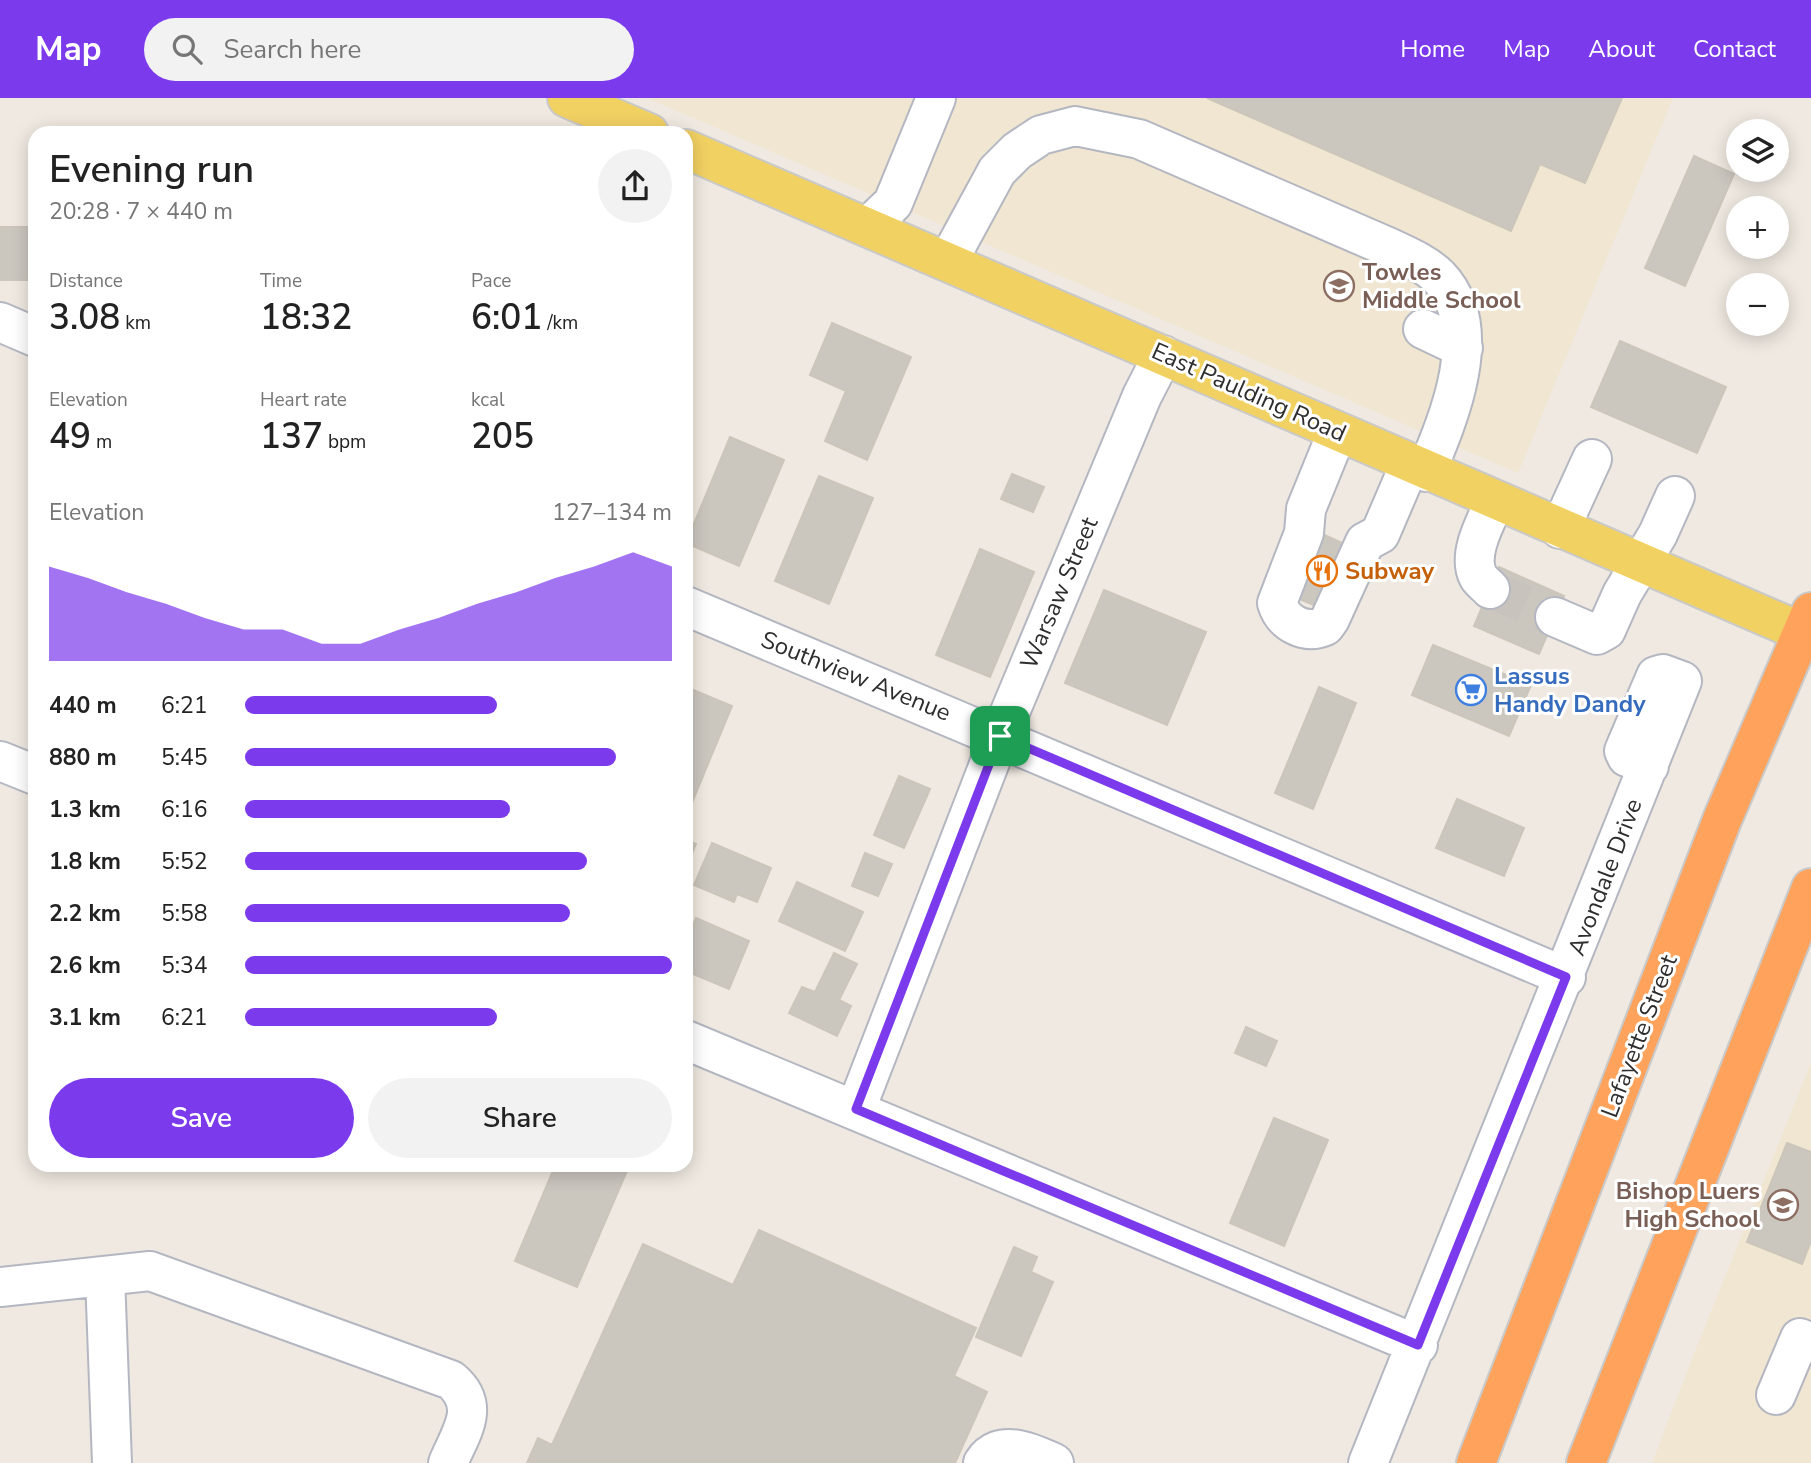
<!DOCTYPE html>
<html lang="en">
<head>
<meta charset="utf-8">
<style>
  :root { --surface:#fff; --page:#f2f2f2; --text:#222; --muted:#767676; --accent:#7c3aed }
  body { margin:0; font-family:"Nunito Sans",sans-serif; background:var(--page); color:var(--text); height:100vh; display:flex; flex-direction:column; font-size:26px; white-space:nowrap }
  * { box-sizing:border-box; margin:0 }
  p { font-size:23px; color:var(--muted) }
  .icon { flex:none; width:38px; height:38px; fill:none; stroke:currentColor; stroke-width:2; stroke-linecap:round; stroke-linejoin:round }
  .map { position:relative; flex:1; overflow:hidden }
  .panel { position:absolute; left:28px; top:28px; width:665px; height:1046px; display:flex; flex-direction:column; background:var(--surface); border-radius:21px; box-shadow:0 4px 18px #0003 }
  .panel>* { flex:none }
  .tools { position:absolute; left:1726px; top:21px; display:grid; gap:14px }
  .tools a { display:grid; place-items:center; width:63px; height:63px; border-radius:50%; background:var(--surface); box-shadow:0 4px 18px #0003; font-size:35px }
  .pin { position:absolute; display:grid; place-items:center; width:60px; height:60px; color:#fff; margin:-30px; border-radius:14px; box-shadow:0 4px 10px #0006 }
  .round { display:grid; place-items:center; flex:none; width:74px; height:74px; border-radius:37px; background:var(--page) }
  .summary { display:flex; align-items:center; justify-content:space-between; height:119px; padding:0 21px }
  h1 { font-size:38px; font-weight:600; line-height:52px }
  .figures { display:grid; grid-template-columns:repeat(3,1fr); gap:10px; height:119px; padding:7px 21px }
  .figures div { display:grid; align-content:center }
  .figures b { font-size:35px; font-weight:600 }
  .figures small { font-size:19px; font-weight:400 }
  .figures p { font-size:19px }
  .chart { height:196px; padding:14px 21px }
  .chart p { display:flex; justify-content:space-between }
  .chart svg { width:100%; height:126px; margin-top:7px; fill:var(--accent); opacity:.7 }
  .button { display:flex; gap:14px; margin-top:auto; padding:14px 21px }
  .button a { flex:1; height:80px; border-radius:42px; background:var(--accent); color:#fff; font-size:28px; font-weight:600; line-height:80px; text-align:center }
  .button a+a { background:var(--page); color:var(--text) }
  ul { padding:0 21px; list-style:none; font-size:23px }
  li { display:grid; grid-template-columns:112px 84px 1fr; align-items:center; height:52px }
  li i { height:18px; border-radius:9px; background:var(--accent) }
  header { display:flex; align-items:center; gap:42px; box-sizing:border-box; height:98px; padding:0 35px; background:var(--accent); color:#fff }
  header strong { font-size:33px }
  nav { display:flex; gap:38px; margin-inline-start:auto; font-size:24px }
  .search { width:490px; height:63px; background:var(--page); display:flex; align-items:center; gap:18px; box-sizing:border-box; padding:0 24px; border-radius:38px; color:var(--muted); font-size:26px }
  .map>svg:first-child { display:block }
  .education { fill:#f0e6d1 }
  .building { fill:#cbc7bf; stroke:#cbc5ba; stroke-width:2 }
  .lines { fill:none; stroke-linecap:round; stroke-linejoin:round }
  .minor-tunnel { stroke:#c8c4bd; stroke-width:38; stroke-dasharray:38 19; stroke-linecap:butt }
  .minor-casing { stroke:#b4b7c1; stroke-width:42 }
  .major-casing { stroke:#c9c9c9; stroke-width:42 }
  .highway-casing { stroke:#c9c9c9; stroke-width:42 }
  .minor { stroke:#fff; stroke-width:38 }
  .major { stroke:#f2d163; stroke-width:38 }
  .highway { stroke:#ffa35c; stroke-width:38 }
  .route-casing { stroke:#fff; stroke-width:14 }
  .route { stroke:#7c3aed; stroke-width:9 }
  .labels { text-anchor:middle; stroke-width:6; stroke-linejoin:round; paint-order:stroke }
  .education-label { font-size:24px; font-weight:bold; fill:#785e54; stroke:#fff; text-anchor:start }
  .street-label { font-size:24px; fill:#2e2e2e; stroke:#fff }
  .food-label { font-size:24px; font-weight:bold; fill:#c56008; stroke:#fff; text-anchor:start }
  .shop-label { font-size:24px; font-weight:bold; fill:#366cbe; stroke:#fff; text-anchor:start }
</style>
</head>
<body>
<header>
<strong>Map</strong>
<div class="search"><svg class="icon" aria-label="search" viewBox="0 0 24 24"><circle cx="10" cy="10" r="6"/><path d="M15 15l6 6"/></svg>Search here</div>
<nav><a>Home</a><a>Map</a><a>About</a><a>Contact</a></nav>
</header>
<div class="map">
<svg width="1811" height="1365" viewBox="0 0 1811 1365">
  <rect width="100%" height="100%" fill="#efe9e1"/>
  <path class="education" d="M647,0H1673L1518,375Z
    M1811,965V1365H1652L1697,1248Z"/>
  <path class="building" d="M1207,0H1622L1585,85L1540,66L1511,133Z
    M1694,58L1734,76L1685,188L1645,170Z
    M0,129H35V182H0Z
    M832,225L911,259L867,362L825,343L846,293L810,277Z
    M1620,243L1726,289L1697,355L1591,309Z
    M730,339L784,362L739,468L686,445Z
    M1012,376L1044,389L1033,414L1001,401Z
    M819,378L873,400L829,506L775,483Z
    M1318,434L1353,450L1325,512L1290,497Z
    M980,451L1034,474L990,579L936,557Z
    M1499,469L1564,498L1539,556L1474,528Z
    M1104,492L1206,534L1167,627L1065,585Z
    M1433,547L1531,587L1509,638L1412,597Z
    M686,589L732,608L686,719Z
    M1319,589L1356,605L1313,711L1275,695Z
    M899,678L930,691L904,750L874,737Z
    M1457,701L1524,730L1504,778L1436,750Z
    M686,742L696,746L686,769Z
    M712,745L771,770L757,804L737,796L734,804L694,787Z
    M865,755L892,766L878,798L852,788Z
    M797,784L863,814L845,853L779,823Z
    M696,820L749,843L729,891L686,873V844Z
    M834,855L857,866L839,902L851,908L837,938L789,915L802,889L815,894Z
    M1246,929L1277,943L1266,968L1235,955Z
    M1274,1020L1328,1042L1284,1148L1230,1125Z
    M1787,1045L1811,1054V1143L1802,1166L1747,1144Z
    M555,1068H629L577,1189L515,1163Z
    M759,1132L976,1230L954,1278L987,1294L955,1365H527L538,1340L552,1347L643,1146L733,1187Z
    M1014,1149L1037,1159L1031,1174L1053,1184L1021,1258L976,1239Z"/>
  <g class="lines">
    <path class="minor-tunnel" d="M1490,491L1555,519"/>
    <g class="minor-casing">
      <path id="minor" d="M868,129L893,105L936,0
        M948,163L997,73L1017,53L1041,37L1075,28L1139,41L1388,149C1405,157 1425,165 1439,179C1487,230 1449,320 1426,374
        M0,224L35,239
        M1423,231L1463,250
        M1337,335L1306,411L1304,435L1277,505C1283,525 1305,537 1325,528L1330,521L1365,444L1380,436L1410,366
        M1560,431L1592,361
        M1490,491C1487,487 1480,483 1478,478C1467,456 1486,423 1495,403
        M686,508L1566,879
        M1555,519L1597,537L1606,532L1622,496L1658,436L1675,398
        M0,663L35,677
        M686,942L1418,1247
        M856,1011L1000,638L1142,298L1163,257
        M105,1178L112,1365
        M0,1189L150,1173L451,1282C482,1308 461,1334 448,1365
        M1776,1297L1800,1240L1811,1245
        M983,1365C999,1339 1032,1355 1054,1365
        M1368,1365L1682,583L1663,576L1656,578L1624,653L1627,659L1649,668"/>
    </g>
    <g class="major-casing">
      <path id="major" d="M567,0L649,35
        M686,51L1811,538"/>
    </g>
    <g class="highway-casing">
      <path id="highway" d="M1476,1365L1722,722L1811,514
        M1586,1365L1811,790"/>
    </g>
    <use href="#minor" class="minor"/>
    <use href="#major" class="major"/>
    <use href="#highway" class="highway"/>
  </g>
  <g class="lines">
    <g class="route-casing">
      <path id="route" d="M1000,638L1566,879L1418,1247L856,1011Z"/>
    </g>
    <use href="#route" class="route"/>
  </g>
  <defs>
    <g id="school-ring" transform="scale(1.575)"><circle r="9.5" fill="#fff" stroke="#8d6e63" stroke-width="1.5"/><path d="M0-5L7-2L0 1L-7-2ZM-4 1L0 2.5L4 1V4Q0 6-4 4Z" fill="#8d6e63"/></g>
    <g id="restaurant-ring" transform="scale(1.575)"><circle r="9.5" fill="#fff" stroke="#e8710a" stroke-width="1.5"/><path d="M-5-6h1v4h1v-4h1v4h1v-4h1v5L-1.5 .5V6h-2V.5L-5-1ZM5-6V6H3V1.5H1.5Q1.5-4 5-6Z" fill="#e8710a"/></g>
    <g id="supermarket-ring" transform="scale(1.575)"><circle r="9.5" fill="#fff" stroke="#3f7fe0" stroke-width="1.5"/><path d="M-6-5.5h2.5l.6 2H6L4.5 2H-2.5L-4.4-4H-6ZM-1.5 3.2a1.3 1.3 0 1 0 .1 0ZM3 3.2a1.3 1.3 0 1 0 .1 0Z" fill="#3f7fe0"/></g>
  </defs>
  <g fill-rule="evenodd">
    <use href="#school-ring" x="1339" y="188"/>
    <use href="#restaurant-ring" x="1322" y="473"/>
    <use href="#supermarket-ring" x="1471" y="592"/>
    <use href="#school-ring" x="1783" y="1107"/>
  </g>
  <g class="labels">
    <g class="education-label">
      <text x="1362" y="182">Towles<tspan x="1362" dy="28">Middle School</tspan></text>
      <text x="1760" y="1101" text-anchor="end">Bishop Luers<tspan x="1760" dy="28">High School</tspan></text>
    </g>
    <g class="street-label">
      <text transform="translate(1249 294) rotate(24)" y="8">East Paulding Road</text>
      <text transform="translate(1059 495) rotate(-67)" y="8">Warsaw Street</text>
      <text transform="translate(856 578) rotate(22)" y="8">Southview Avenue</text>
      <text transform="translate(1605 779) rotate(-69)" y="8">Avondale Drive</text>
      <text transform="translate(1639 938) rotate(-69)" y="8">Lafayette Street</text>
    </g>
    <g class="food-label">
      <text x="1345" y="481">Subway</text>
    </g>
    <g class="shop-label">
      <text x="1494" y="586">Lassus<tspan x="1494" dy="28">Handy Dandy</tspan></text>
    </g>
  </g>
</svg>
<div class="tools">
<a><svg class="icon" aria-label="layers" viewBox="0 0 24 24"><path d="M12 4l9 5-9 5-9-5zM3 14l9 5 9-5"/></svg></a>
<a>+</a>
<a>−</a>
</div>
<div class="pin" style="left:1000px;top:638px;background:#1e9e55"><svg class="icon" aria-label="arrive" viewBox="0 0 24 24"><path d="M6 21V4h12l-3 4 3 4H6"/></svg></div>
<section class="panel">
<div class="summary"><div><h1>Evening run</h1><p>20:28 · 7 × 440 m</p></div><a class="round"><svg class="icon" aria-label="share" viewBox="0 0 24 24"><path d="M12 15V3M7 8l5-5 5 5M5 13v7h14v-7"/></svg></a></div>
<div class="figures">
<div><p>Distance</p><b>3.08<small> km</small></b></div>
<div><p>Time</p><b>18:32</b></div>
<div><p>Pace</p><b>6:01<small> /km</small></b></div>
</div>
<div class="figures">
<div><p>Elevation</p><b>49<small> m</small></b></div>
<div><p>Heart rate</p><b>137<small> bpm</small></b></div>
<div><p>kcal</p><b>205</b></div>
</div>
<div class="chart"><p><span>Elevation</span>127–134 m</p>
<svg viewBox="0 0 160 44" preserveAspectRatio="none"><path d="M0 44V11L10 15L20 20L30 24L40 29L50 33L60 33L70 38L80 38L90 33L100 29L110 24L120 20L130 15L140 11L150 6L160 11V44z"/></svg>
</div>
<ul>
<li><b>440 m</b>6:21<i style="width:59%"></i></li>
<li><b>880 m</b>5:45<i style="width:87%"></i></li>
<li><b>1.3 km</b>6:16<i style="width:62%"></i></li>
<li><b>1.8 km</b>5:52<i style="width:80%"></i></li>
<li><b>2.2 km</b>5:58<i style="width:76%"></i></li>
<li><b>2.6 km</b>5:34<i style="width:100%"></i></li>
<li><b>3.1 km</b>6:21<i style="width:59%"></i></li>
</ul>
<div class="button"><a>Save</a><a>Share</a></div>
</section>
</div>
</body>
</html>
